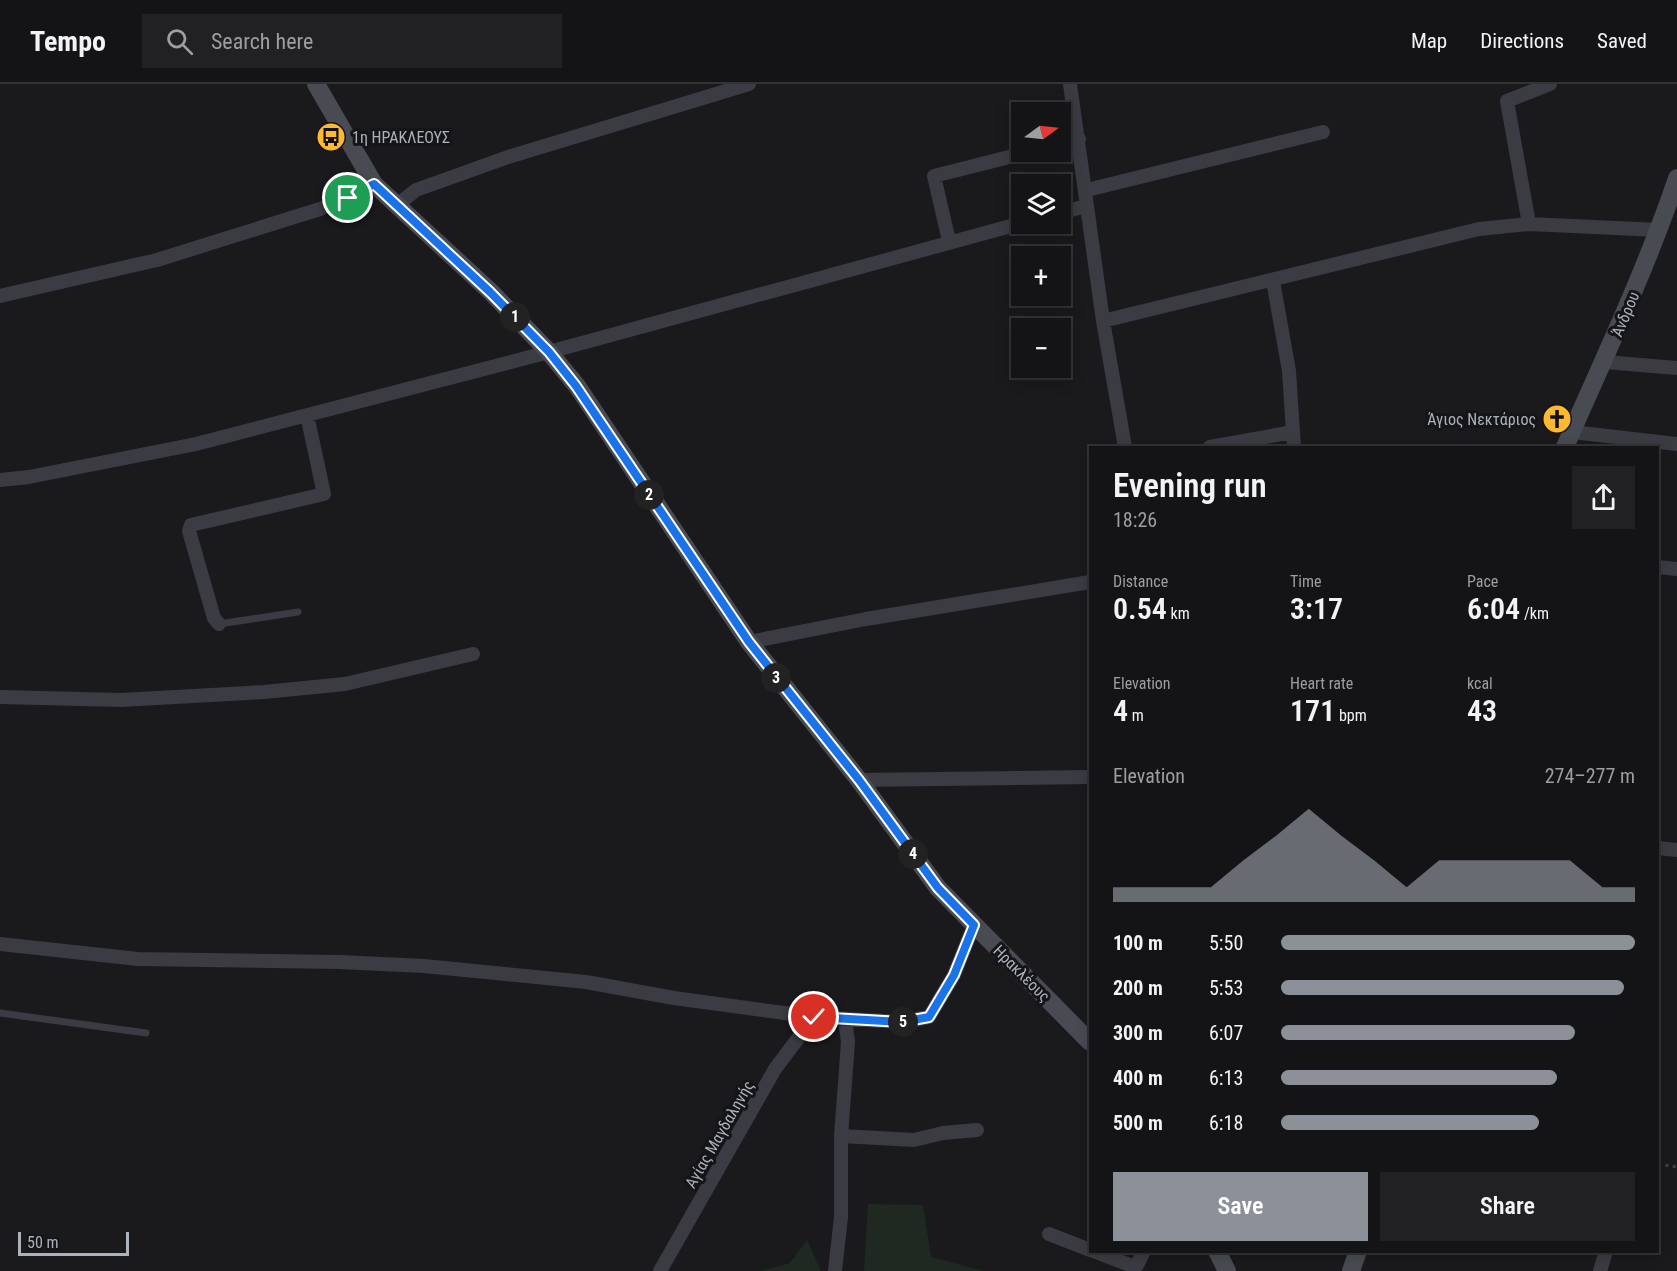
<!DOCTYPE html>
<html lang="en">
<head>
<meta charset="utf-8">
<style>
  :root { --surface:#141416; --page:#212123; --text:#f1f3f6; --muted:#9d9ea1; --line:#333335; --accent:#8c9099 }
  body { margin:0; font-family:"Roboto Condensed",sans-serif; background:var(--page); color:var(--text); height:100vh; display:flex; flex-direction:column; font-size:22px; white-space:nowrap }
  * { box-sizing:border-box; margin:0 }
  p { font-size:20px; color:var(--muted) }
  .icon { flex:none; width:33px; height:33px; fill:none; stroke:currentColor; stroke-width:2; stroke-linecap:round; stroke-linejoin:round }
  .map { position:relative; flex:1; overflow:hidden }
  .sheet { position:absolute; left:1089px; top:362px; width:570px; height:807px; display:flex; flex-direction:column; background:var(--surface); border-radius:0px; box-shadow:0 3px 15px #0003,0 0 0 2px var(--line) }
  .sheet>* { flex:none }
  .needle { width:39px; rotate:75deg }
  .controls { position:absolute; left:1011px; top:18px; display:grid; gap:12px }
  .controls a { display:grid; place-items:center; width:60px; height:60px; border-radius:0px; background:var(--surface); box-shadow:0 3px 15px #0003,0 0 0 2px var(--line); font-size:30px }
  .scale { position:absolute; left:18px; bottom:15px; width:111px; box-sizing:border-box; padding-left:6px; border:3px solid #acb1be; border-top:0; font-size:16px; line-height:21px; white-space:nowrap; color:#acb1be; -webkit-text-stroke:4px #151518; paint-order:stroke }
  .pin { position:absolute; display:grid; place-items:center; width:51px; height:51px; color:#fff; margin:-26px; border:3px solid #fff; border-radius:50%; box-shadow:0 2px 6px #0007 }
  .km { position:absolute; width:30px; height:30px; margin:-15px; border-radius:50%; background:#222; color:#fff; font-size:16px; line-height:30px; text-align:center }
  .round { display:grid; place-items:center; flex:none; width:63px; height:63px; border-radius:0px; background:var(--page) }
  .head { display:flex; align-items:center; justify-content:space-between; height:102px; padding:0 24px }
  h1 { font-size:33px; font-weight:600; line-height:45px }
  .stats { display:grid; grid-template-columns:repeat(3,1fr); gap:9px; height:102px; padding:6px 24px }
  .stats div { display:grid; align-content:center }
  .stats b { font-size:30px; font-weight:600 }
  .stats small { font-size:16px; font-weight:400 }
  .stats p { font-size:16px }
  .chart { height:168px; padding:12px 24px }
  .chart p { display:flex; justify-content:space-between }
  .chart svg { width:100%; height:108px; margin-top:6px; fill:var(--accent); opacity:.7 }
  .primary-button { display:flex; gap:12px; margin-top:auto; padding:12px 24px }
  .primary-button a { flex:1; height:69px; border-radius:0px; background:var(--accent); color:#fff; font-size:24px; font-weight:600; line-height:69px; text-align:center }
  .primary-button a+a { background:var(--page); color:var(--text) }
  ul { padding:0 24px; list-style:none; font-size:20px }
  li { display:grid; grid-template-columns:96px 72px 1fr; align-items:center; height:45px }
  li i { height:15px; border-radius:8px; background:var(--accent) }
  header { display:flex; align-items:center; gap:36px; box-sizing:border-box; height:84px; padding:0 30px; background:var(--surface); border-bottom:2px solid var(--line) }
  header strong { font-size:28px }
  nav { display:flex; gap:33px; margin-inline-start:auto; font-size:21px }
  .search { width:420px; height:54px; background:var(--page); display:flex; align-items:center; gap:15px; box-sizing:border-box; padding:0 21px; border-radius:0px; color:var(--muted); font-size:22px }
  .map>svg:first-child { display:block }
  .green { fill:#202921 }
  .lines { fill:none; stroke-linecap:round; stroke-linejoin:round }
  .path { stroke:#41434a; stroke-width:3; stroke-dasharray:3 4.5; stroke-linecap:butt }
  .lane { stroke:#3b3c43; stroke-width:7 }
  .street { stroke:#3b3c43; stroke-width:14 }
  .secondary { stroke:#494b53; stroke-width:18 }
  .route-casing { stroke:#fff; stroke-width:12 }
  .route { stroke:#1a73e8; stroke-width:8 }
  .labels { text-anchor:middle; stroke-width:6; stroke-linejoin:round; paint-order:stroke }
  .poi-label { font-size:16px; fill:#acb1be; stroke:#151518; text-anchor:start }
  .street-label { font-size:16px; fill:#acb1be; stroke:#151518 }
</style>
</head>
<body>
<header>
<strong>Tempo</strong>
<div class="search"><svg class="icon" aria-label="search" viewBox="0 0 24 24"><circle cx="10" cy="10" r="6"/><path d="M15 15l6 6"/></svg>Search here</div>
<nav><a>Map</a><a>Directions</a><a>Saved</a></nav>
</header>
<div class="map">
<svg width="1677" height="1187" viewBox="0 0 1677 1187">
  <rect width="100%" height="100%" fill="#1a1a1d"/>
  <path class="green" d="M868,1120L923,1121L931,1173L984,1187H864Z
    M807,1156L821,1187H761L790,1179Z"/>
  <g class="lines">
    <path class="path" d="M1658,1080L1677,1083"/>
    <path class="lane" d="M219,540L298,528
      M0,929L146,949"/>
    <path class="street" d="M1070,0L1103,237L1125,363
      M1060,60L1079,55
      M1087,106L1323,48
      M396,122L416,106L508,73L749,0
      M1060,129L1086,122
      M1529,140L1507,17L1550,0
      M949,157L934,92L1029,68
      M1273,197L1289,287L1294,363
      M0,212L157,176L320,125L374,100
      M1103,237L1479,145L1529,140L1659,146
      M1605,278L1677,284
      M1572,348L1677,360
      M1210,363L1293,348
      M0,396L29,393L196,360L549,268L1022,139
      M1658,483L1677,485
      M219,540L214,534L189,447L191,441L324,410L307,331
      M749,558L866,535L1090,498
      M0,613L121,616L264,608L345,600L473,570
      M859,696L1090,693
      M1658,764L1677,766
      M0,860L138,875L339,878L424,882L586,898L674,914L814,933L902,938L929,933L954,891L974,841
      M841,1052L914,1056L943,1049L977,1046
      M1049,1150L1090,1166
      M1093,1167L1130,1181H1137L1144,1167
      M660,1187L775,985L814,933
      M835,1187L841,1133V1052L848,958L845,936
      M1600,1187L1606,1167"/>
    <path class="secondary" d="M316,0L374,100L491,208L549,268L577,302L749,558L859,696L938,804L1090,958
      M1565,363C1604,274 1646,186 1677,94
      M1217,1167L1227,1187
      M1351,1187L1358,1167"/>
  </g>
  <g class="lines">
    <g class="route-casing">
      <path id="route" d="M348,114L374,100L490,208L549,268L576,302L749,558L859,696L938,804L974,841L954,891L929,933L902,938L814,933"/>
    </g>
    <use href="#route" class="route"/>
  </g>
  <defs>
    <g id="bus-disc" transform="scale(1.5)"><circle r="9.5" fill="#ffb931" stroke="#151518"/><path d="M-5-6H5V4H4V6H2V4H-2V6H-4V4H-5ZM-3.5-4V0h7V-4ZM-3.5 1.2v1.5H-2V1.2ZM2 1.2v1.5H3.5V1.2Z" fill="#111"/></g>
    <g id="church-disc" transform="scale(1.5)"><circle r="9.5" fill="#ffb931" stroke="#151518"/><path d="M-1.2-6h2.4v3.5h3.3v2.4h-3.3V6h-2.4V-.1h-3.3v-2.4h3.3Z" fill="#111"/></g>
  </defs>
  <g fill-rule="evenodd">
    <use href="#bus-disc" x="331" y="53"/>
    <use href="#church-disc" x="1557" y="335"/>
  </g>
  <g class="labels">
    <g class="poi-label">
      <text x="352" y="59">1η ΗΡΑΚΛΕΟΥΣ</text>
      <text x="1536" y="341" text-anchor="end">Άγιος Νεκτάριος</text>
    </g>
    <g class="street-label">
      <text transform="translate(1625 230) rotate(-67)" y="6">Άνδρου</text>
      <text transform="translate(1022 889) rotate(45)" y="6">Ηρακλέους</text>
      <text transform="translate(719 1050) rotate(-60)" y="6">Αγίας Μαγδαληνής</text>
    </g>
  </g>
</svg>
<div class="controls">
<a><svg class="needle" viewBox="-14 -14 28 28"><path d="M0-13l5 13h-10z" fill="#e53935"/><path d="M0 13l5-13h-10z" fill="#9d9ea1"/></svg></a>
<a><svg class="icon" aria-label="layers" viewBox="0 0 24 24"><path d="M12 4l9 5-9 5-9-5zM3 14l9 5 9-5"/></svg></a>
<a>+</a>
<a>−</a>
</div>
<div class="scale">50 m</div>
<div class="pin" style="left:348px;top:114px;background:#1e9e55"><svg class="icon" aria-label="arrive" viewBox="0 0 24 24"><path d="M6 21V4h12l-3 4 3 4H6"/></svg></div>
<div class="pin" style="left:814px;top:933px;background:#d93025"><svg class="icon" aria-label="check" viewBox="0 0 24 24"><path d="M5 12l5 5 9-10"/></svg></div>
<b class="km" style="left:515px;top:233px">1</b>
<b class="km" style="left:649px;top:411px">2</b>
<b class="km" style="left:776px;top:594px">3</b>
<b class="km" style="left:913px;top:770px">4</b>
<b class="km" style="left:903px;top:938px">5</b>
<section class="sheet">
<div class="head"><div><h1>Evening run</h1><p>18:26</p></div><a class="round"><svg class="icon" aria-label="share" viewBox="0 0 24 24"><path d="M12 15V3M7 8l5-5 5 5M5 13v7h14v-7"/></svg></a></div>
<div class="stats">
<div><p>Distance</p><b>0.54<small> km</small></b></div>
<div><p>Time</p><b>3:17</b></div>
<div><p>Pace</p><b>6:04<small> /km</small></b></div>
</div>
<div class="stats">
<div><p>Elevation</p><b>4<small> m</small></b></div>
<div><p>Heart rate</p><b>171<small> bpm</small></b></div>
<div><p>kcal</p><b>43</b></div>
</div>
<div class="chart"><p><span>Elevation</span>274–277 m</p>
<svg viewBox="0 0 160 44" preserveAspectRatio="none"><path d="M0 44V38L10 38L20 38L30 38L40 27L50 17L60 6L70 17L80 27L90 38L100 27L110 27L120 27L130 27L140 27L150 38L160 38V44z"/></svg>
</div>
<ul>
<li><b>100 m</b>5:50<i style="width:100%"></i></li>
<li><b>200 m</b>5:53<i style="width:97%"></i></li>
<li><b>300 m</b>6:07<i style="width:83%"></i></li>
<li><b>400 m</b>6:13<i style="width:78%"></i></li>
<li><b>500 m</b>6:18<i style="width:73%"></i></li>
</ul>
<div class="primary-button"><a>Save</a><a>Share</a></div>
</section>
</div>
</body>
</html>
